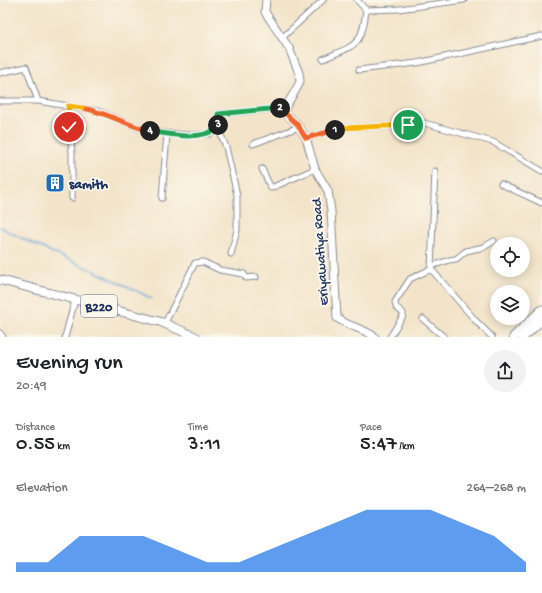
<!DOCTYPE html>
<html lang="en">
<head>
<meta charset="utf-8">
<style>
  :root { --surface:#fff; --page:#f2f2f2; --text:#202124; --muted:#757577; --accent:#1a73e8 }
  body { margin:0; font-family:"Gochi Hand",sans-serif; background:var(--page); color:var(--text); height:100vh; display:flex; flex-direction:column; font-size:15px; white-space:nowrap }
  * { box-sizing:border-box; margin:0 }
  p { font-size:13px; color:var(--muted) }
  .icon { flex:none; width:22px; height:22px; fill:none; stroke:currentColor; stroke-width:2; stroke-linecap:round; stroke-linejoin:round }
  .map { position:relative; height:337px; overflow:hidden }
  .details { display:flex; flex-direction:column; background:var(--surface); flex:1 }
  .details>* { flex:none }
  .controls { position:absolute; left:490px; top:237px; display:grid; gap:8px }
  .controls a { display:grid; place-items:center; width:40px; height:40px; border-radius:50%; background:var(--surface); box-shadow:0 2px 10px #0003; font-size:20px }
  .pin { position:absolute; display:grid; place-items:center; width:34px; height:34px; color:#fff; margin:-17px; border:2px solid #fff; border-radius:50%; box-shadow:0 1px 4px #0007 }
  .km { position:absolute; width:20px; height:20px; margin:-10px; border-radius:50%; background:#222; color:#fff; font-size:11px; line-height:20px; text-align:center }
  .round { display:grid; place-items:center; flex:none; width:42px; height:42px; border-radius:21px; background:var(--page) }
  .overview { display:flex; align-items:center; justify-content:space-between; height:68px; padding:0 16px }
  h1 { font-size:22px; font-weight:600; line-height:30px }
  .figures { display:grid; grid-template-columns:repeat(3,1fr); gap:6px; height:68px; padding:4px 16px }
  .figures div { display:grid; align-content:center }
  .figures b { font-size:20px; font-weight:600 }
  .figures small { font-size:11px; font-weight:400 }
  .figures p { font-size:11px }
  .chart { height:112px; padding:8px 16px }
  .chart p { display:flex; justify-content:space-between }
  .chart svg { width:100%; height:72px; margin-top:4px; fill:var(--accent); opacity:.7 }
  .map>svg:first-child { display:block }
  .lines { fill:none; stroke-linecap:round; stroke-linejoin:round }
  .stream { stroke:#65a3d7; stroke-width:1.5 }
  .street-casing { stroke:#878a94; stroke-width:7 }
  .secondary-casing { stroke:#878a94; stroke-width:9 }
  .primary-casing { stroke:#878a94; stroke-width:10 }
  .highway-casing { stroke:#878a94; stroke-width:11 }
  .street { stroke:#fff; stroke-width:5 }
  .secondary { stroke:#fff; stroke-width:7 }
  .primary { stroke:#fff; stroke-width:8 }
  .highway { stroke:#fff; stroke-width:9 }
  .split-1-casing { stroke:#fff; stroke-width:8 }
  .split-2-casing { stroke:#fff; stroke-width:8 }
  .split-3-casing { stroke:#fff; stroke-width:8 }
  .split-4-casing { stroke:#fff; stroke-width:8 }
  .split-5-casing { stroke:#fff; stroke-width:8 }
  .split-6-casing { stroke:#fff; stroke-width:8 }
  .split-1 { stroke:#f5b400; stroke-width:5 }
  .split-2 { stroke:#f0652b; stroke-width:5 }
  .split-3 { stroke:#22a559; stroke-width:5 }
  .split-4 { stroke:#22a559; stroke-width:5 }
  .split-5 { stroke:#f0652b; stroke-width:5 }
  .split-6 { stroke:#f5b400; stroke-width:5 }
  .labels { text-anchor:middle; stroke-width:4; stroke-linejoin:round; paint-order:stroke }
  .shield { fill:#fbf7ec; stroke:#5e6b89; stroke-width:1 }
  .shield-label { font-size:13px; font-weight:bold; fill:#1b2f5e }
  .poi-label { font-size:14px; font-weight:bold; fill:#1b2f5e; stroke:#fbf7ec; text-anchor:start }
  .street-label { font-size:14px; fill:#1b2f5e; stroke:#fbf7ec }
</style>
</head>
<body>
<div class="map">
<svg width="542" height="337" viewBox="0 0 542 337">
  <rect width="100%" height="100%" fill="#fbf7ec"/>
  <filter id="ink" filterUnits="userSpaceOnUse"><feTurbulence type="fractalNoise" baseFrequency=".025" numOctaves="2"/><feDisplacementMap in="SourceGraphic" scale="8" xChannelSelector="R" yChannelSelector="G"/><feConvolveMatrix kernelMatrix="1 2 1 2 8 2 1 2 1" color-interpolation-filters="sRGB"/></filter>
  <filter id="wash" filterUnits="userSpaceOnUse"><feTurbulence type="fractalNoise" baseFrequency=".012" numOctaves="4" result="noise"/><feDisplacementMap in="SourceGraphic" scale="16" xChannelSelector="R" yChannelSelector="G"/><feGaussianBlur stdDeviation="0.9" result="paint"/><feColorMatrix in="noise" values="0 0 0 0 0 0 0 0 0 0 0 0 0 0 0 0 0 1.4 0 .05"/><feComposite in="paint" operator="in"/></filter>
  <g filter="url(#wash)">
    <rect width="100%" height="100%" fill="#f3e4c9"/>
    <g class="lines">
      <path class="stream" d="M0,227C49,254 103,272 152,299"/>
    </g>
  </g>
  <g filter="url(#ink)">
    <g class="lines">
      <g class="street-casing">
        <path id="street" d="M357,0L366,10L399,9L464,0
          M283,37L323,0
          M323,59C355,45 362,47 366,10
          M359,70L417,63L542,36
          M0,73L26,67L38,101
          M0,101H38L98,111L139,128L163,133L190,135L209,134L218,128V114L285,108
          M68,106L72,153V198
          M218,128L226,147L237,195V230L231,254
          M306,138L342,128L408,125L417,121L493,142L542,171
          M253,144L299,127
          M262,169L271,188L315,169
          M435,171L431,269L475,320L492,337
          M501,184L542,203
          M162,198L167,134
          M432,266L449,260L456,259L466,251L484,247L494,241
          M423,319L444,337
          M165,323L195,263L203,262L220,270L244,274L246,278L256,277
          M0,333L3,337
          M65,337L75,300
          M390,337L403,316V313L396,307L395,302L410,279L431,269"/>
      </g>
      <g class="secondary-casing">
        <path id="secondary" d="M266,0L265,12L289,48L299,73L300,81L298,86L285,108L286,114L297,124L306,138L315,169L328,191L331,211L337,318C349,327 363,328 375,337"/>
      </g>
      <g class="primary-casing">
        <path id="primary" d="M0,280L161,322L196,337"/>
      </g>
      <g class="highway-casing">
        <path id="highway" d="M514,337L542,310
          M523,337L542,319"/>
      </g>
      <use href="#street" class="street"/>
      <use href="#secondary" class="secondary"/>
      <use href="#primary" class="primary"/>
      <use href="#highway" class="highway"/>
    </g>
  </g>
  <g class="lines" filter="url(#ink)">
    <g class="split-1-casing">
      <path id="split-1" d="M335,130L342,128L408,125"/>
    </g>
    <g class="split-2-casing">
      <path id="split-2" d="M280,108H285L286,114L297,124L306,138L335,130"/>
    </g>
    <g class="split-3-casing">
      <path id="split-3" d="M218,125V114L280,108"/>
    </g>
    <g class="split-4-casing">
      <path id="split-4" d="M150,131C171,135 200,141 218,128V125"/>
    </g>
    <g class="split-5-casing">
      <path id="split-5" d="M82,108C106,112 126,125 150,131"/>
    </g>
    <g class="split-6-casing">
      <path id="split-6" d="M69,127L68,106L82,108"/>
    </g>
    <use href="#split-1" class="split-1"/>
    <use href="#split-2" class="split-2"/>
    <use href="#split-3" class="split-3"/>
    <use href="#split-4" class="split-4"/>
    <use href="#split-5" class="split-5"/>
    <use href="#split-6" class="split-6"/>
  </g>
  <defs>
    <g id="building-square" transform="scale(1)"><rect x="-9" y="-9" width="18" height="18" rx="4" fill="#1f6fb2" stroke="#fbf7ec"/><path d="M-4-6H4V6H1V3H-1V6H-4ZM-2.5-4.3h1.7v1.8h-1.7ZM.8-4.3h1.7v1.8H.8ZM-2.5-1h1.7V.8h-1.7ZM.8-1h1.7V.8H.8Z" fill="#fff"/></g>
  </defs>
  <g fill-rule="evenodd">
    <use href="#building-square" x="55" y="183"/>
  </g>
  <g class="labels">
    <rect class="shield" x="81" y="295" width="36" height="22" rx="3"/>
    <g class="shield-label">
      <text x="99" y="311">B220</text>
    </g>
    <g class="poi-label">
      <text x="69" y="188">samith</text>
    </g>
    <g class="street-label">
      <text transform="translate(319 252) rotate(-94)" y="5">Eriyawatiya Road</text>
    </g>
  </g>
</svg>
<div class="controls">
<a><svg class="icon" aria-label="locate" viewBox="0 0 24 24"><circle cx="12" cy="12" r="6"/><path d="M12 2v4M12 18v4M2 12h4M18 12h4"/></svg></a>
<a><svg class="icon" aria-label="layers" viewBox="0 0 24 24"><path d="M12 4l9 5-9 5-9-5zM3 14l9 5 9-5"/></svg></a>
</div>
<div class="pin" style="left:408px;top:125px;background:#1e9e55"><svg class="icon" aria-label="arrive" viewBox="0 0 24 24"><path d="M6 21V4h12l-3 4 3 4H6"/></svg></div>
<div class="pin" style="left:69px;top:127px;background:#d93025"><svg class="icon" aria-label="check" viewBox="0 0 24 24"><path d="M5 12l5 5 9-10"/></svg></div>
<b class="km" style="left:335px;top:130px">1</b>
<b class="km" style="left:280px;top:108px">2</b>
<b class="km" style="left:218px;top:125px">3</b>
<b class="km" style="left:150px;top:131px">4</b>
</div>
<section class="details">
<div class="overview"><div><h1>Evening run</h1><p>20:49</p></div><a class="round"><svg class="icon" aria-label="share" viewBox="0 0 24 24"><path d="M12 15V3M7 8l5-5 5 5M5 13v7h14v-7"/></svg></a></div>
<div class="figures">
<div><p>Distance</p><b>0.55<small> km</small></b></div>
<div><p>Time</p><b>3:11</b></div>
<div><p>Pace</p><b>5:47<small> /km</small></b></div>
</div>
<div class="chart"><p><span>Elevation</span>264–268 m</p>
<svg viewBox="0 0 160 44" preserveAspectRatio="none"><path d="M0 44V38L10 38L20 22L30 22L40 22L50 30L60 38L70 38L80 30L90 22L100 14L110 6L120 6L130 6L140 14L150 22L160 38V44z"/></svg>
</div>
</section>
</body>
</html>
